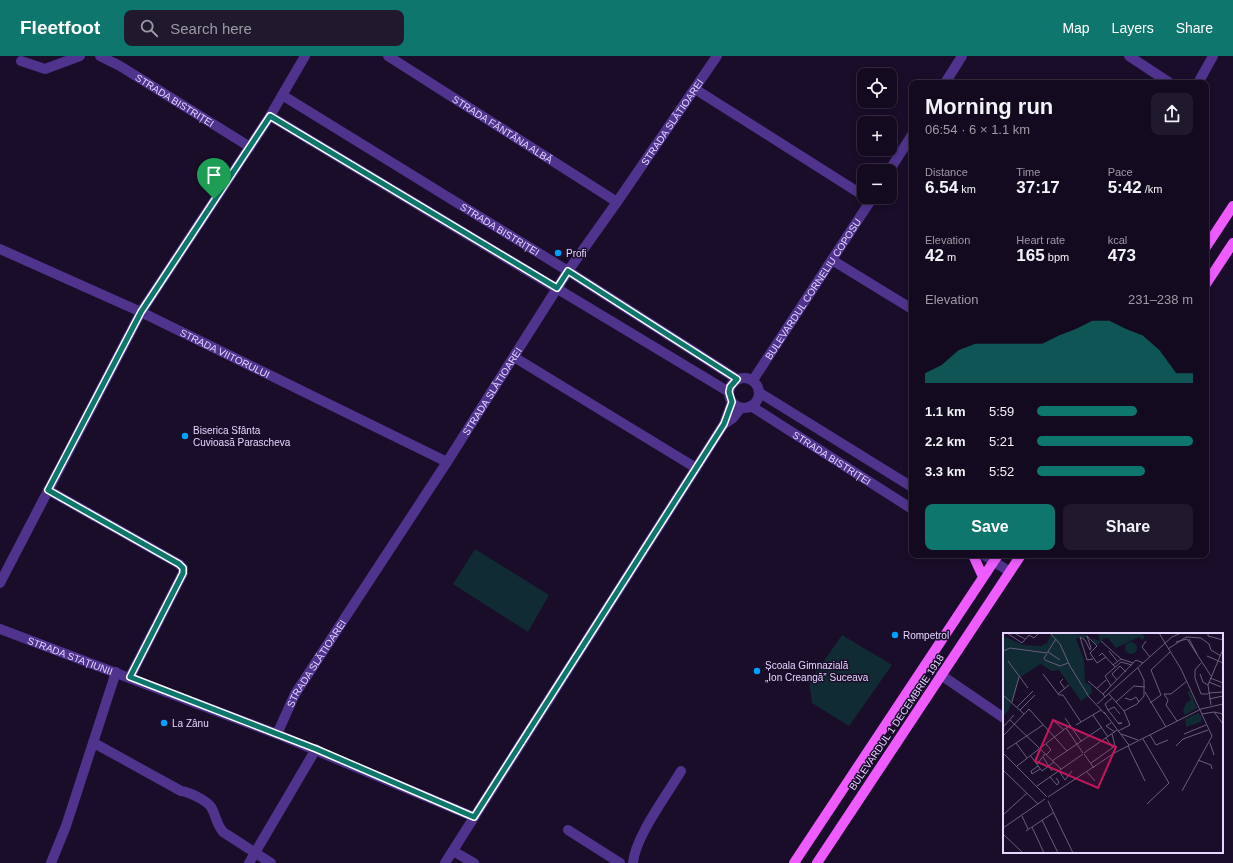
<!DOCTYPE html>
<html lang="en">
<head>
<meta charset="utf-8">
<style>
  :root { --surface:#130a1f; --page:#20182c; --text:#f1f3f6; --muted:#9d9aa4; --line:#322b3d; --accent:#0f766e }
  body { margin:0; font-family:Helvetica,sans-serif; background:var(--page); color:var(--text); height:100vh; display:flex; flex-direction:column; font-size:15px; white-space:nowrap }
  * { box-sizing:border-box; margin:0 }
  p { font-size:13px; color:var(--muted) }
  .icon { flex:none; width:22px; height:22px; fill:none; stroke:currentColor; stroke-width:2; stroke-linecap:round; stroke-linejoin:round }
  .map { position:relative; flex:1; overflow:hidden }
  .sheet { position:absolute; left:909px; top:24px; width:300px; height:478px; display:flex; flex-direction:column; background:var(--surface); border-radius:8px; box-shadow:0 2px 6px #0003,0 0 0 1px var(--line) }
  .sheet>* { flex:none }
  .fabs { position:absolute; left:857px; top:12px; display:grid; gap:8px }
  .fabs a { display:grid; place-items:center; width:40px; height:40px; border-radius:8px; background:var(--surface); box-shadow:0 2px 6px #0003,0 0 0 1px var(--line); font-size:20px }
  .pin { position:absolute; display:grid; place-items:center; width:34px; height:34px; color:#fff; margin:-41px -17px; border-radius:50% 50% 50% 0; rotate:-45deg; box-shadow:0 0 4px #0007 }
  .pin .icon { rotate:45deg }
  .round { display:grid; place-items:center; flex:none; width:42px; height:42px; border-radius:8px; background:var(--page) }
  .headline { display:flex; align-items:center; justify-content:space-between; height:68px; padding:0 16px }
  h1 { font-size:22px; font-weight:700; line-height:30px }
  .metrics { display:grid; grid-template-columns:repeat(3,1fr); gap:6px; height:68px; padding:4px 16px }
  .metrics div { display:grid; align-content:center }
  .metrics b { font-size:17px; font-weight:700 }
  .metrics small { font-size:11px; font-weight:400 }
  .metrics p { font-size:11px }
  .chart { height:112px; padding:8px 16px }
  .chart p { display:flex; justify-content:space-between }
  .chart svg { width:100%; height:72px; margin-top:4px; fill:var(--accent); opacity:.7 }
  .cta { display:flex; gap:8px; margin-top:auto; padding:8px 16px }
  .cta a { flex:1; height:46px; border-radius:8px; background:var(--accent); color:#fff; font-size:16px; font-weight:700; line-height:46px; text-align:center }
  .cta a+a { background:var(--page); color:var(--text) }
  ul { padding:0 16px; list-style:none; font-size:13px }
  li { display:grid; grid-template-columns:64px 48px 1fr; align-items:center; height:30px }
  li i { height:10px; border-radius:5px; background:var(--accent) }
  header { display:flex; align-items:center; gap:24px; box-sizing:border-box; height:56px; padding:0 20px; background:var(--accent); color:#fff }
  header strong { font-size:19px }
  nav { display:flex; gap:22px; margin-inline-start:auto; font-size:14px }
  .search { width:280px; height:36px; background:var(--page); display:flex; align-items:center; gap:10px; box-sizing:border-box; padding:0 14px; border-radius:8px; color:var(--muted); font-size:15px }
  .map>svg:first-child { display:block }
  .green { fill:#102b33 }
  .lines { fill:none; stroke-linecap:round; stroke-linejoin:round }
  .minor { stroke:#4f338d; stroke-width:10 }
  .primary { stroke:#ee5cff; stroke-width:10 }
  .route-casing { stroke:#fff; stroke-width:8 }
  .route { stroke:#0f766e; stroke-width:5 }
  .poi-dot { fill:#01a0ff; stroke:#190d29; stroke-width:1.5 }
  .labels { text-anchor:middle; stroke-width:3; stroke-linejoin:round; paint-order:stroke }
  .street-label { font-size:10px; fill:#e5d5ff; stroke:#190d29 }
  .poi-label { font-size:10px; fill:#e5d5ff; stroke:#190d29; text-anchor:start }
  .inset-road { fill:none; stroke:#6b5d7f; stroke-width:1 }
  .view { fill:#c2185b; fill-opacity:0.15; stroke:#c2185b; stroke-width:2 }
  .inset-edge { fill:none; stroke:#e5d5ff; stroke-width:2 }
</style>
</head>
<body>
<header>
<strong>Fleetfoot</strong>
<div class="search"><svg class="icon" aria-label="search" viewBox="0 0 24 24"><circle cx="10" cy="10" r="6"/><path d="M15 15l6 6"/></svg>Search here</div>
<nav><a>Map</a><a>Layers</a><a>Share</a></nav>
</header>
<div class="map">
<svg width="1233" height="807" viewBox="0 0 1233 807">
  <rect width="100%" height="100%" fill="#190d29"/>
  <path class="green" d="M475,493L549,539L528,576L453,528Z
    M842,579L892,609L849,670L812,647L809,626Z"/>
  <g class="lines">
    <g class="minor">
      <path id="s1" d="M100,0L120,10L250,91"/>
      <path id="s2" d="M388,0L617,146"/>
      <path d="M1129,0L1170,27"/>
      <path d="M21,5L45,13L80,0"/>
      <path d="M945,27L962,0"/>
      <path d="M1198,27L1213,0"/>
      <path d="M695,33L864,140"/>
      <path id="s3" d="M282,39L568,215L737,323"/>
      <path d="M270,60L729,336"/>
      <path d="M889,115L912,79"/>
      <path id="s4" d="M0,193L141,256L447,406"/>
      <path d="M832,204L912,253"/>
      <path d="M514,301L696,412"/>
      <circle cx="744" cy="337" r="15"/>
      <path id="s5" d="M753,324L873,141"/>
      <path d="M760,337L912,431"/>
      <path id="s6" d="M751,350L912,453"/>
      <path d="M724,368L732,346"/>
      <path d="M48,434L179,508L183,512V517L130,621"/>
      <path d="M984,499L1010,516"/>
      <path d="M0,527L141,256L270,60L305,0"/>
      <path id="s7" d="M0,573L277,678L474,761"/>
      <path d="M941,619L1004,662"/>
      <path id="s8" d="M277,678L295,638L447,406L568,215L617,146L717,0"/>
      <path d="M94,687L181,735C189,736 206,744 211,751C216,759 216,768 223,776L271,807"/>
      <path d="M568,774L620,807"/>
      <path d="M453,795L474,807"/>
      <path d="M51,807L66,770L116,616"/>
      <path d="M249,807L316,693"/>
      <path d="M445,807L724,368L733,362L741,352"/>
      <path d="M633,807C635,781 667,739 681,715"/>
    </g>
    <path class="primary" d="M1206,191L1233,150
      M1206,228L1233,187
      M973,499L983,521
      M794,807L998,499
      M817,807L1021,499"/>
  </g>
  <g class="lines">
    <g class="route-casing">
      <path id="route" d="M270,60L557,232L568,215L737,323L730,331L729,336L732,346L724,368L474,761L316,693L130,621L183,517V512L179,508L48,434L141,256Z"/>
    </g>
    <use href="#route" class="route"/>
  </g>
  <g class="poi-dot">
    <circle cx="558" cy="197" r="4"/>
    <circle cx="185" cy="380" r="4"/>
    <circle cx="895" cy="579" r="4"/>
    <circle cx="757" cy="615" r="4"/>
    <circle cx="164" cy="667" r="4"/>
  </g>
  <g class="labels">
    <g class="street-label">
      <text dy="4" stroke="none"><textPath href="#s1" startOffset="87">STRADA BISTRIȚEI</textPath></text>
      <text dy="4" stroke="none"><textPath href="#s8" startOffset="729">STRADA SLĂTIOAREI</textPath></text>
      <text dy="4" stroke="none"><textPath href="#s2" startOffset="136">STRADA FÂNTÂNA ALBĂ</textPath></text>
      <text dy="4" stroke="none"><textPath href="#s3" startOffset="256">STRADA BISTRIȚEI</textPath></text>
      <text dy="4" stroke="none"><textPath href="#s5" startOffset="109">BULEVARDUL CORNELIU COPOSU</textPath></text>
      <text dy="4" stroke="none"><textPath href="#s4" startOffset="248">STRADA VIITORULUI</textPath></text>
      <text dy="4" stroke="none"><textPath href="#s8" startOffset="405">STRADA SLĂTIOAREI</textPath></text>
      <text dy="4" stroke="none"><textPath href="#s6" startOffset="96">STRADA BISTRIȚEI</textPath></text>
      <text dy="4" stroke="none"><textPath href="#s7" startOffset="75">STRADA STAȚIUNII</textPath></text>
      <text dy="4" stroke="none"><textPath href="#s8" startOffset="81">STRADA SLĂTIOAREI</textPath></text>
      <text transform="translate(896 666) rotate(-56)" y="4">BULEVARDUL 1 DECEMBRIE 1918</text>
    </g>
    <g class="poi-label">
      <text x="566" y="201">Profi</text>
      <text x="193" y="378">Biserica Sfânta<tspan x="193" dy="12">Cuvioasă Parascheva</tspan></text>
      <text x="903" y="583">Rompetrol</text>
      <text x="765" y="613">Școala Gimnazială<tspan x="765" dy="12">„Ion Creangă” Suceava</tspan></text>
      <text x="172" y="671">La Zânu</text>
    </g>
  </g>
  <g transform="translate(1003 577)">
    <rect width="220" height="220" fill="#190d29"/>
    <path d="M49,0L86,2L81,6L76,4L73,6L81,27L82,49L88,53L89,60L78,68L56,37L48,38L38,31L16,45L6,77L0,83V5L3,4L20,12L38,13L44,10ZM95,0H138L142,4L139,7L136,4L113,15L105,5H101L94,12L91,10L89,5L97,8ZM122 15a6 6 0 1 1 12 0a6 6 0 1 1-12 0ZM187,58L194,75L182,82L180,78L183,70L188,67L184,59ZM195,80L199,84L198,89L183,94L182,86Z" fill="#102b33"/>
    <path class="inset-road" d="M4,0L19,10L26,2L31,5L36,0M11,0L22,6M47,0L57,11L67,33L86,64L102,81M156,0L178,36L209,103L179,158M205,0V3L220,7M186,6L194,21M98,8L118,26M143,8L139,14L147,24M173,9L184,6L208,43M165,16L183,4L198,5L206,11L208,17L218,23M0,18L7,15L44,20L53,6M106,18L114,28M45,19L57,27M44,21L41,25L42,27L57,33L65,30M96,23L99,20L112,34M204,23L220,30M90,26L84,27L77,4L82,7L87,17L88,15L84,3L94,13L87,20L94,30L103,24M5,28L25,55M198,30L192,37V45L198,61H205M110,32L118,26L130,30M40,41L56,62H60L78,89M197,41L200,49L205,52M207,45L220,50M60,46L57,49L62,56M114,47L109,41L117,33L123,39M85,48L100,61M206,49L218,54M108,53L102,43L118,29L129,32M93,56L103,47M142,59L163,94M205,60L220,59M55,61L66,52M106,61L121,78M0,62L21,81M102,64L100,61L133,27L140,30M122,65L128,67L133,64L136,69M206,66L220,63M9,69L16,44M113,69L131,53L142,54M147,70L158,62L148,37L167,19M94,71L169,4L178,0M208,72L205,52L220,16M14,74L30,58M17,77L32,62M105,77L102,71L109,65M121,78L134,71L141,63V47L135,35M101,79L126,112M211,79L220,91M199,81L211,79L220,81M90,82L105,104M62,85L78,108M7,87L58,136M51,88L61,97M174,88L163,72L165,67L161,61H168L184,48M108,90L103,93L112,99M115,90H119L116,91L105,77L111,74L117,81M73,92L98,77M0,94L11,82M63,95L80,120M115,98L127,92L121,78M118,101L135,107M181,101L203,92M147,102L153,112L165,107M0,103L26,76L64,118M103,105L110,115M140,106L166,150L144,171M13,110L24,125M207,110L211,122M125,113L142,148M173,113L180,106L205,97M4,116L40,92M0,120L44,164M81,120L114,97M81,121L91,135M27,122L39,138L51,129M43,122L48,117L43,111M40,124L49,138M195,127L208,132L209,136M49,128L99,94M88,130L112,113L109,101M34,131L42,121M14,133L67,92M35,133L28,138L29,141L37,136M0,137L35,171M56,138L62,147L69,138M84,139L92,148M47,144L54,152L56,149L53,145M34,153L80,121M45,164L113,119L198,76L220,71M45,168L70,220M0,182L24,160M19,183L25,196M39,187L55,220M29,194L41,220M0,195L42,166M23,198L50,180M0,201L20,220"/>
    <path class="view" d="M50,87L113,114L95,155L32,128Z"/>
    <rect width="220" height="220" class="inset-edge"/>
  </g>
</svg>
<div class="fabs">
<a><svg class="icon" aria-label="locate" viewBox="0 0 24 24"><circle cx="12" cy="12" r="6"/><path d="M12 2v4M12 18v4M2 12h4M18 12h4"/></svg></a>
<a>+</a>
<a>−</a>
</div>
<div class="pin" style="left:214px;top:143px;background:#1e9e55"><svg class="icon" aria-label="arrive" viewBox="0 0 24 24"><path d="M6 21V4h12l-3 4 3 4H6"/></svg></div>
<section class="sheet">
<div class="headline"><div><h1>Morning run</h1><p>06:54 · 6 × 1.1 km</p></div><a class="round"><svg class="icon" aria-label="share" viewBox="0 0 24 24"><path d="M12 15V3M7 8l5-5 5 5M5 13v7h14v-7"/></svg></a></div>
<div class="metrics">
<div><p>Distance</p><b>6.54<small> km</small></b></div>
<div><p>Time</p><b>37:17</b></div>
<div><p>Pace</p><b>5:42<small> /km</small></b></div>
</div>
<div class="metrics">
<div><p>Elevation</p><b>42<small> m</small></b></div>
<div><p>Heart rate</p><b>165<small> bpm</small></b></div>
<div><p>kcal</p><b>473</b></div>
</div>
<div class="chart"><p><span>Elevation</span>231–238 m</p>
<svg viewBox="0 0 160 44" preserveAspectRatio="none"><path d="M0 44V38L10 33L20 24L30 20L40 20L50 20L60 20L70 20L80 15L90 11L100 6L110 6L120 11L130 15L140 24L150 38L160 38V44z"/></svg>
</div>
<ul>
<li><b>1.1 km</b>5:59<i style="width:64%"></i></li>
<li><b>2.2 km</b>5:21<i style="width:100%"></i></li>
<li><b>3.3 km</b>5:52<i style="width:69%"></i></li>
</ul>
<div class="cta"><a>Save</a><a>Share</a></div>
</section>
</div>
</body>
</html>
